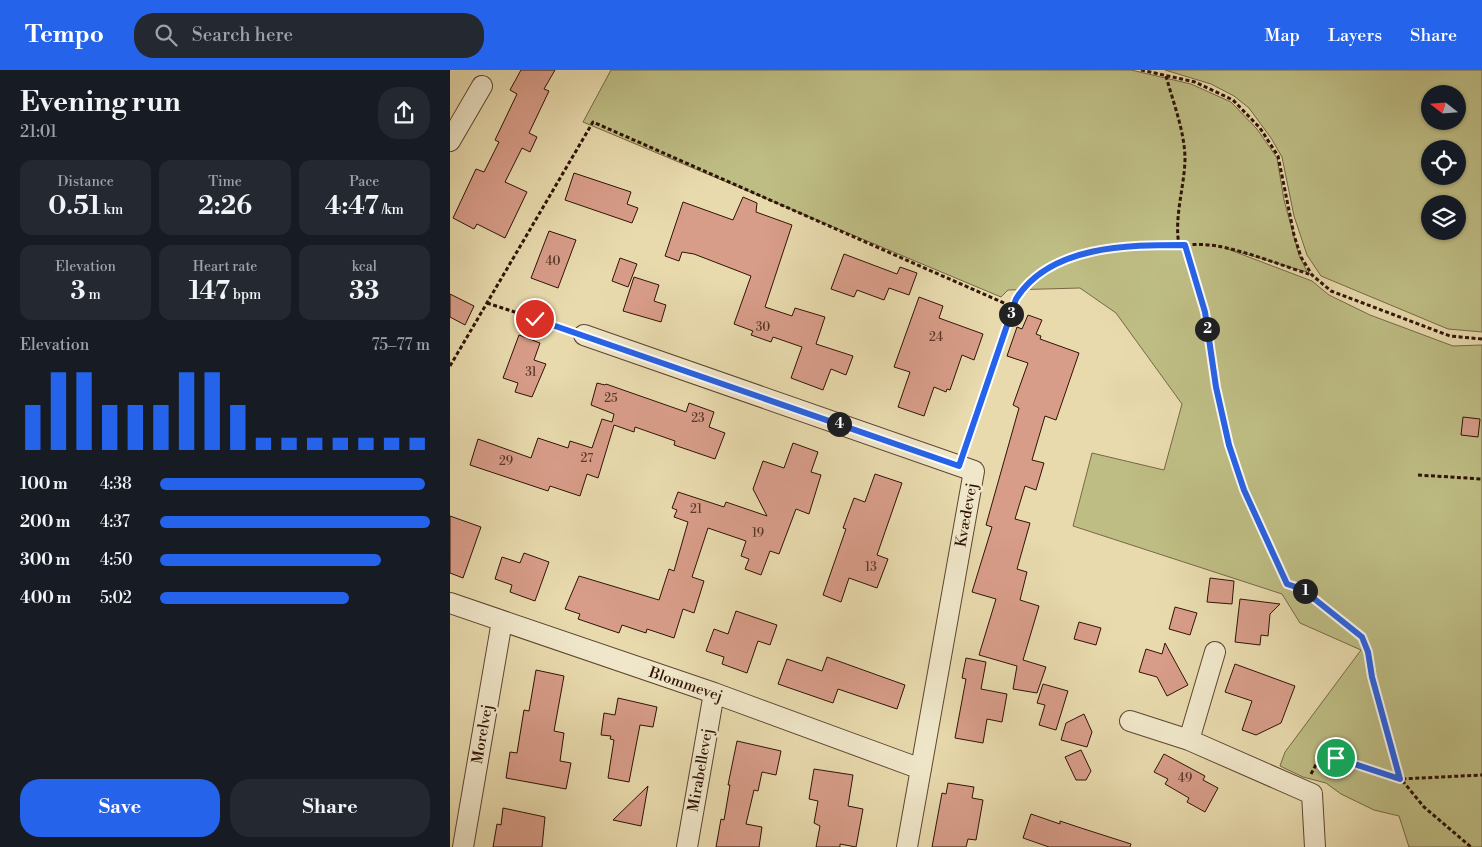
<!DOCTYPE html>
<html lang="en">
<head>
<meta charset="utf-8">
<style>
  :root { --surface:#171b24; --page:#242831; --text:#f1f3f6; --muted:#9ea1a6; --accent:#2563eb }
  body { margin:0; font-family:"Libre Bodoni",serif; background:var(--page); color:var(--text); height:100vh; display:flex; flex-direction:column; font-size:19px; white-space:nowrap }
  * { box-sizing:border-box; margin:0 }
  p { font-size:16px; color:var(--muted) }
  .icon { flex:none; width:28px; height:28px; fill:none; stroke:currentColor; stroke-width:2; stroke-linecap:round; stroke-linejoin:round }
  .map { position:relative; flex:1; overflow:hidden }
  .sheet { display:flex; flex-direction:column; background:var(--surface); width:450px }
  .sheet>* { flex:none }
  .needle { width:32px; rotate:287deg }
  .controls { position:absolute; left:971px; top:15px; display:grid; gap:10px }
  .controls a { display:grid; place-items:center; width:45px; height:45px; border-radius:50%; background:var(--surface); box-shadow:0 1px 4px #0004; font-size:25px }
  .pin { position:absolute; display:grid; place-items:center; width:42px; height:42px; color:#fff; margin:-21px; border:2px solid #fff; border-radius:50%; box-shadow:0 1px 5px #0007 }
  .km { position:absolute; width:25px; height:25px; margin:-12px; border-radius:50%; background:#222; color:#fff; font-size:14px; line-height:25px; text-align:center }
  .round { display:grid; place-items:center; flex:none; width:52px; height:52px; border-radius:20px; background:var(--page) }
  .head { display:flex; align-items:center; justify-content:space-between; height:85px; padding:0 20px }
  h1 { font-size:28px; font-weight:800; line-height:38px }
  .figures { display:grid; grid-template-columns:repeat(3,1fr); gap:8px; height:85px; padding:5px 20px }
  .figures div { display:grid; align-content:center; border-radius:12px; background:var(--page); text-align:center }
  .figures b { font-size:25px; font-weight:800 }
  .figures small { font-size:14px; font-weight:400 }
  .figures p { font-size:14px }
  .chart { height:140px; padding:10px 20px }
  .chart p { display:flex; justify-content:space-between }
  .chart svg { width:100%; height:90px; margin-top:5px; stroke:var(--accent); stroke-width:6 }
  .button { display:flex; gap:10px; margin-top:auto; padding:10px 20px }
  .button a { flex:1; height:58px; border-radius:20px; background:var(--accent); color:#fff; font-size:20px; font-weight:800; line-height:58px; text-align:center }
  .button a+a { background:var(--page); color:var(--text) }
  ul { padding:0 20px; list-style:none; font-size:16px }
  li { display:grid; grid-template-columns:80px 60px 1fr; align-items:center; height:38px }
  li i { height:12px; border-radius:6px; background:var(--accent) }
  header { display:flex; align-items:center; gap:30px; box-sizing:border-box; height:70px; padding:0 25px; background:var(--accent); color:#fff }
  header strong { font-size:24px }
  nav { display:flex; gap:28px; margin-inline-start:auto; font-size:18px }
  .search { width:350px; height:45px; background:var(--page); display:flex; align-items:center; gap:12px; box-sizing:border-box; padding:0 18px; border-radius:20px; color:var(--muted); font-size:19px }
  main { display:flex; flex:1; min-height:0 }
  .map>svg:first-child { display:block }
  .green { fill:#bebd84; stroke:#766845; fill-rule:evenodd }
  .building { fill:#d89d89; stroke:#2f1306 }
  .lines { fill:none; stroke-linecap:round; stroke-linejoin:round }
  .minor-casing { stroke:#5d4530; stroke-width:22 }
  .path { stroke:#2f1306; stroke-width:3; stroke-dasharray:4 2.5; stroke-linecap:butt }
  .minor { stroke:#f0e7ca; stroke-width:20 }
  .route-casing { stroke:#fff; stroke-width:10 }
  .route { stroke:#2563eb; stroke-width:6 }
  .labels { text-anchor:middle; stroke-width:5; stroke-linejoin:round; paint-order:stroke }
  .number-label { font-size:12px; fill:#593627 }
  .street-label { font-size:15px; fill:#2f1306; stroke:#f0e7ca }
</style>
</head>
<body>
<header>
<strong>Tempo</strong>
<div class="search"><svg class="icon" aria-label="search" viewBox="0 0 24 24"><circle cx="10" cy="10" r="6"/><path d="M15 15l6 6"/></svg>Search here</div>
<nav><a>Map</a><a>Layers</a><a>Share</a></nav>
</header>
<main>
<section class="sheet">
<div class="head"><div><h1>Evening run</h1><p>21:01</p></div><a class="round"><svg class="icon" aria-label="share" viewBox="0 0 24 24"><path d="M12 15V3M7 8l5-5 5 5M5 13v7h14v-7"/></svg></a></div>
<div class="figures">
<div><p>Distance</p><b>0.51<small> km</small></b></div>
<div><p>Time</p><b>2:26</b></div>
<div><p>Pace</p><b>4:47<small> /km</small></b></div>
</div>
<div class="figures">
<div><p>Elevation</p><b>3<small> m</small></b></div>
<div><p>Heart rate</p><b>147<small> bpm</small></b></div>
<div><p>kcal</p><b>33</b></div>
</div>
<div class="chart"><p><span>Elevation</span>75–77 m</p>
<svg viewBox="0 0 160 44" preserveAspectRatio="none"><path d="M5 44V22M15 44V6M25 44V6M35 44V22M45 44V22M55 44V22M65 44V6M75 44V6M85 44V22M95 44V38M105 44V38M115 44V38M125 44V38M135 44V38M145 44V38M155 44V38"/></svg>
</div>
<ul>
<li><b>100 m</b>4:38<i style="width:98%"></i></li>
<li><b>200 m</b>4:37<i style="width:100%"></i></li>
<li><b>300 m</b>4:50<i style="width:82%"></i></li>
<li><b>400 m</b>5:02<i style="width:70%"></i></li>
</ul>
<div class="button"><a>Save</a><a>Share</a></div>
</section>
<div class="map">
<svg width="1032" height="777" viewBox="0 0 1032 777">
  <rect width="100%" height="100%" fill="#e8daad"/>
  <filter id="stains"><feTurbulence type="fractalNoise" baseFrequency=".004" numOctaves="4"/><feColorMatrix values="0 0 0 0 .2 0 0 0 0 .09 0 0 0 0 .02 0 0 0 .5 -.17"/></filter>
  <radialGradient id="worn" r=".72"><stop offset=".6" stop-color="#630" stop-opacity="0"/><stop offset="1" stop-color="#630" stop-opacity=".3"/></radialGradient>
  <path class="green" d="M161,0H681L741,14L781,32L807,59L827,88L834,130L849,185L857,202L775,178L862,211L879,225L920,245L1003,276L1032,275V777H959L949,746L924,740L891,724L876,713L853,707L830,696L835,682L911,580L850,553L832,524L623,456L642,383L714,400L732,334L666,243L630,218L558,220L551,227L133,52Z
    M715,0H1032V262L998,259L871,206L857,185L844,146L832,87L821,68L799,38L784,26L761,14ZM980,24H1008V51H980ZM980,79H1008V106H980ZM980,134H1008V161H980Z"/>
  <path class="building" d="M71,0H105L94,19L99,21L79,63L87,67L80,82L72,78L55,112L77,122L55,168L27,154L24,159L3,148L26,99L34,102L49,72L45,70L67,24L60,20Z
    M124,103L181,122L177,134L188,138L182,153L115,130Z
    M293,127L307,133L306,142L342,155L315,237L342,246L345,238L375,247L366,274L403,286L396,305L381,299L373,320L341,308L352,277L323,267L321,272L301,265L303,261L284,254L301,206L244,184L232,182L229,191L215,186L233,132L283,150Z
    M99,161L126,170L108,218L81,208Z
    M394,184L447,204L450,197L467,203L459,225L439,218L434,230L407,220L404,227L381,219Z
    M170,188L187,194L178,217L162,211Z
    M184,207L209,215L204,231L216,235L211,252L173,241Z
    M0,224L24,236L15,255L0,247Z
    M469,227L493,236L489,248L533,264L524,290L512,285L500,320L497,319L496,322L484,317L474,346L448,337L460,302L444,297Z
    M578,245L592,250L586,264L591,266L590,269L629,283L606,350L595,346L582,390L594,393L586,420L575,416L565,449L580,453L567,499L577,502L570,530L589,536L573,590L596,597L587,623L563,619L567,596L529,585L546,529L522,522L542,457L536,455L569,338L563,335L578,293L557,286L567,257L572,259Z
    M69,265L90,273L84,290L96,294L82,327L65,322L68,313L53,308Z
    M147,313L155,315L156,314L236,342L239,333L264,342L259,357L275,363L265,389L224,375L225,371L185,357L184,362L164,355L148,408L137,404L130,426L100,416L98,421L20,395L28,369L81,388L88,368L118,378L120,371L142,378L152,349L162,352L164,344L141,335Z
    M1013,347L1030,349L1028,367L1011,365Z
    M343,373L368,382L361,402L371,405L359,444L346,439L329,484L320,481L311,505L295,499L299,489L291,486L296,471L258,458L242,507L254,511L244,543L233,539L224,568L197,559L196,563L172,555L169,563L128,549L130,544L115,539L129,506L209,530L219,499L224,501L238,452L224,447L227,440L222,438L228,422L274,437L276,432L317,446L303,419L313,391L334,398Z
    M425,404L452,413L427,485L438,489L427,518L399,508L391,532L373,525L396,459L393,458L404,428L415,432Z
    M0,446L31,457L13,508L0,503Z
    M74,483L99,492L85,531L60,522L62,515L45,509L52,487L70,493Z
    M760,508L784,511L782,534L757,532Z
    M790,529L830,534L820,544L818,566L811,565L810,575L785,572Z
    M725,537L747,543L740,565L719,559Z
    M286,541L327,555L320,575L308,571L297,603L272,594L274,587L256,581L264,559L278,564Z
    M629,552L651,558L646,575L624,569Z
    M715,573L738,615L717,626L707,607L689,602L696,579L712,584Z
    M377,587L455,615L447,639L388,619L383,633L328,614L337,589L372,601Z
    M516,588L536,592L531,619L557,624L552,652L537,649L533,673L505,668L516,609L512,608Z
    M785,594L845,616L831,653L806,665L792,660L802,631L775,622Z
    M86,600L114,606L104,661L114,663L110,691L121,693L116,719L56,708L60,682L67,683L74,640L79,641Z
    M593,614L618,621L606,660L589,655L595,635L587,633Z
    M168,628L207,637L203,657L190,655L179,712L158,708L164,670L160,669L161,666L151,665L154,643L165,645Z
    M634,644L642,662L637,677L611,670L616,653Z
    M287,671L331,681L326,705L312,702L308,721L304,720L296,754L312,757L309,777H266L271,749L274,750L280,715H278Z
    M631,680L641,701L636,710H626L615,687Z
    M714,684L755,706L753,710L768,718L755,742L737,732L739,728L715,714L718,709L704,702Z
    M364,699L403,705L398,736L413,739L406,777L390,774V777H366L370,756L364,753L368,731L359,729Z
    M498,713L524,717L522,728L533,730L526,770L518,769L516,777H482L492,723L496,724Z
    M198,716L191,756L163,750Z
    M53,738L95,747L92,777H43L47,754L51,755Z
    M581,744L610,754V751L631,758L681,774L680,777H599L573,768Z"/>
  <g class="lines">
    <g class="minor-casing">
      <path id="minor" d="M0,71L32,16
        M134,265L524,401L457,777
        M0,533L264,623L471,699
        M680,651L739,670L862,724L865,777
        M739,670L765,582
        M13,777L52,551
        M237,777L264,623"/>
    </g>
    <path class="path" d="M691,0L745,12L783,30L810,58L828,86L844,165L851,187L862,205L881,221L1000,266L1032,269
      M716,6C723,32 735,62 735,90C734,119 724,147 729,175
      M735,175L755,242L766,317L779,375L793,420L837,513L852,519L912,567L918,582L922,607L951,709L974,737L1021,777
      M37,233L117,259
      M0,296L143,52L563,237
      M515,379L566,229C596,181 662,177 714,176C731,175 750,173 767,176C796,181 833,196 862,205
      M968,405L1032,409
      M861,704L869,689L874,687L886,688L951,709L1032,705"/>
    <use href="#minor" class="minor"/>
  </g>
  <g class="lines">
    <g class="route-casing">
      <path id="route" d="M85,249L509,396L566,229C600,175 678,175 735,175L755,242L766,317L779,375L794,420L837,514L852,519L912,567L918,582L922,607L950,709L886,688"/>
    </g>
    <use href="#route" class="route"/>
  </g>
  <g class="labels">
    <g class="number-label">
      <text x="103" y="195">40</text>
      <text x="313" y="261">30</text>
      <text x="486" y="271">24</text>
      <text x="81" y="306">31</text>
      <text x="161" y="332">25</text>
      <text x="248" y="352">23</text>
      <text x="137" y="392">27</text>
      <text x="56" y="395">29</text>
      <text x="246" y="443">21</text>
      <text x="308" y="467">19</text>
      <text x="421" y="501">13</text>
      <text x="735" y="712">49</text>
    </g>
    <g class="street-label">
      <text transform="translate(516 445) rotate(-80)" y="5">Kvædevej</text>
      <text transform="translate(236 614) rotate(19)" y="5">Blommevej</text>
      <text transform="translate(32 664) rotate(-80)" y="5">Morelvej</text>
      <text transform="translate(250 700) rotate(-80)" y="5">Mirabellevej</text>
    </g>
  </g>
  <rect width="100%" height="100%" filter="url(#stains)"/>
  <rect width="100%" height="100%" fill="url(#worn)"/>
</svg>
<div class="controls">
<a><svg class="needle" viewBox="-14 -14 28 28"><path d="M0-13l5 13h-10z" fill="#e53935"/><path d="M0 13l5-13h-10z" fill="#9ea1a6"/></svg></a>
<a><svg class="icon" aria-label="locate" viewBox="0 0 24 24"><circle cx="12" cy="12" r="6"/><path d="M12 2v4M12 18v4M2 12h4M18 12h4"/></svg></a>
<a><svg class="icon" aria-label="layers" viewBox="0 0 24 24"><path d="M12 4l9 5-9 5-9-5zM3 14l9 5 9-5"/></svg></a>
</div>
<div class="pin" style="left:886px;top:688px;background:#1e9e55"><svg class="icon" aria-label="arrive" viewBox="0 0 24 24"><path d="M6 21V4h12l-3 4 3 4H6"/></svg></div>
<div class="pin" style="left:85px;top:249px;background:#d93025"><svg class="icon" aria-label="check" viewBox="0 0 24 24"><path d="M5 12l5 5 9-10"/></svg></div>
<b class="km" style="left:855px;top:521px">1</b>
<b class="km" style="left:757px;top:259px">2</b>
<b class="km" style="left:561px;top:244px">3</b>
<b class="km" style="left:389px;top:354px">4</b>
</div>
</main>
</body>
</html>
